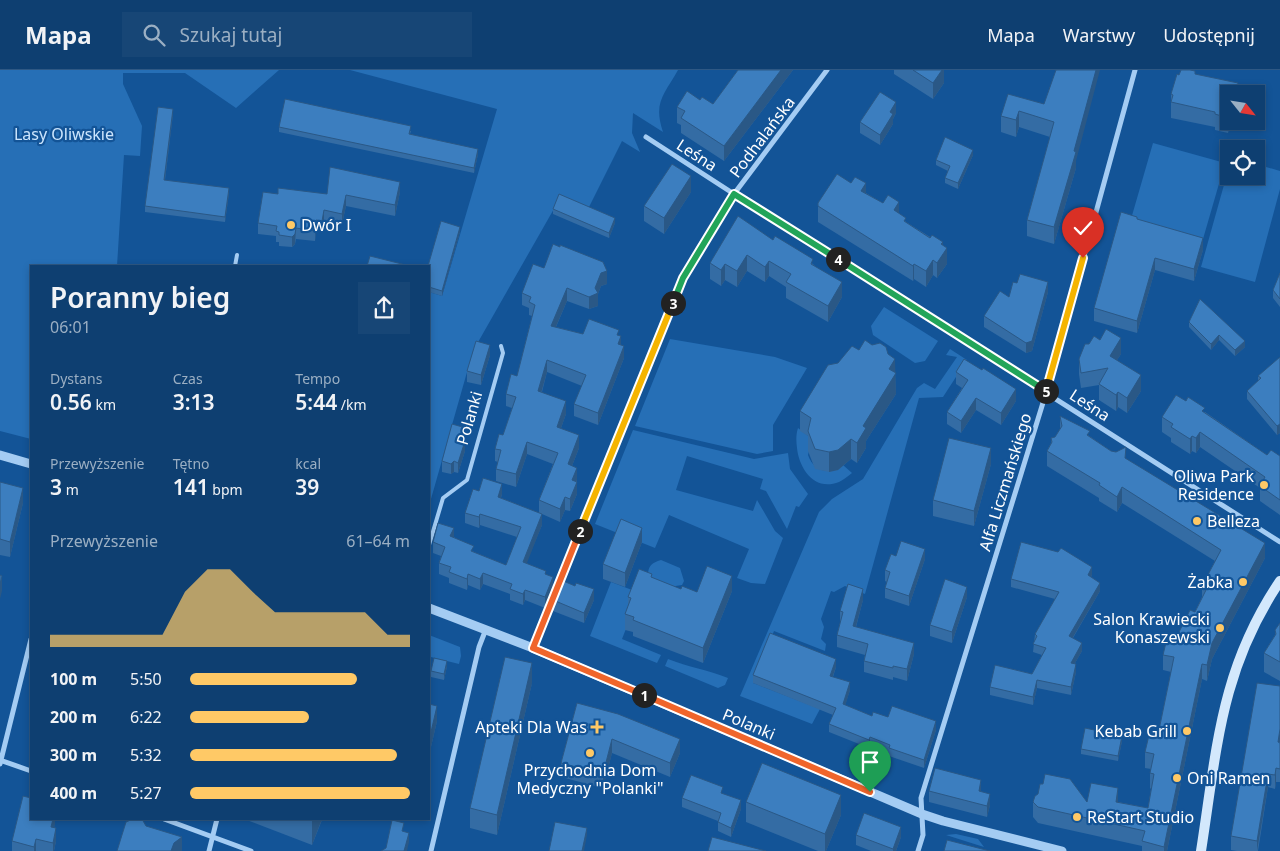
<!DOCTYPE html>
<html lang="pl">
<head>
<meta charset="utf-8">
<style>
  :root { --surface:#0e3f71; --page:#174676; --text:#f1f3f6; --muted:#9bafc3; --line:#2e5884; --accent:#ffc966 }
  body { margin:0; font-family:"Noto Sans",sans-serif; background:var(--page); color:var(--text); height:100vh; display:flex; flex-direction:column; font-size:19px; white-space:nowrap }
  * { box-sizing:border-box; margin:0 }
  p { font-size:16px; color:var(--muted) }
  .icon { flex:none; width:28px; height:28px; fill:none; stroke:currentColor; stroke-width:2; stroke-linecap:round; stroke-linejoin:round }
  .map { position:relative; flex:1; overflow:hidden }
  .sheet { position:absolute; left:30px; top:195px; width:400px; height:555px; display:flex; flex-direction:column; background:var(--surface); border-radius:0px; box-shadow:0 2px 8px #0003,0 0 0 1px var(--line) }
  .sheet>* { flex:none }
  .needle { width:32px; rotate:120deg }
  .controls { position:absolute; left:1220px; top:15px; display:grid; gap:10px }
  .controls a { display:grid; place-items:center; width:45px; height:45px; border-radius:0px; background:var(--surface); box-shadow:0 2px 8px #0003,0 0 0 1px var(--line); font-size:25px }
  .pin { position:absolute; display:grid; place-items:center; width:42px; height:42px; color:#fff; margin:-51px -21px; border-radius:50% 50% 50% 0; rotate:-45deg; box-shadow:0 0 5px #0007 }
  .pin .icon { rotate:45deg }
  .km { position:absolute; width:25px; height:25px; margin:-12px; border-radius:50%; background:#222; color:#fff; font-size:14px; line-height:25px; text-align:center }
  .round { display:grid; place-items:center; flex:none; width:52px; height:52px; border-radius:0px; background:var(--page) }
  .summary { display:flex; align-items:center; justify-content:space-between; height:85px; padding:0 20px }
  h1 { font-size:28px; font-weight:600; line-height:38px }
  .stats { display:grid; grid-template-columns:repeat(3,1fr); gap:8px; height:85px; padding:5px 20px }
  .stats div { display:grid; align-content:center }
  .stats b { font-size:21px; font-weight:600 }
  .stats small { font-size:14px; font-weight:400 }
  .stats p { font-size:14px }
  .chart { height:140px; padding:10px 20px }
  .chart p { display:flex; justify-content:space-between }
  .chart svg { width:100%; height:90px; margin-top:5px; fill:var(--accent); opacity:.7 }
  ul { padding:0 20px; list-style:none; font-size:16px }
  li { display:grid; grid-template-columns:80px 60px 1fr; align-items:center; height:38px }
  li i { height:12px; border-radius:6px; background:var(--accent) }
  header { display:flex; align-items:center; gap:30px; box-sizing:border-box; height:70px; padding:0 25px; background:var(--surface); border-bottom:1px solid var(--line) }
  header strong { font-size:24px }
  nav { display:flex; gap:28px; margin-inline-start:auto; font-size:18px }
  .search { width:350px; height:45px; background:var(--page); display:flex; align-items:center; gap:12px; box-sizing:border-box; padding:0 18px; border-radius:0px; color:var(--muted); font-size:19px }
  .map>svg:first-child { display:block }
  .green { fill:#266fb6 }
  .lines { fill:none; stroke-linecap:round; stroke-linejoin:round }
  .service { stroke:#a4ccf3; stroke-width:4 }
  .minor { stroke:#a4ccf3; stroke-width:5 }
  .tertiary { stroke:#a4ccf3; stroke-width:9 }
  .secondary { stroke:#d3e8fc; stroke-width:10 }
  .wall { fill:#346ca4 }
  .shaded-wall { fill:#2a5886 }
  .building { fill:#3c7ebf; stroke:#2a5886 }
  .split-1-casing { stroke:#fff; stroke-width:10 }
  .split-2-casing { stroke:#fff; stroke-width:10 }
  .split-3-casing { stroke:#fff; stroke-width:10 }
  .split-4-casing { stroke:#fff; stroke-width:10 }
  .split-5-casing { stroke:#fff; stroke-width:10 }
  .split-6-casing { stroke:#fff; stroke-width:10 }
  .split-1 { stroke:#f0652b; stroke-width:6 }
  .split-2 { stroke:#f0652b; stroke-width:6 }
  .split-3 { stroke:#f5b400; stroke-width:6 }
  .split-4 { stroke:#22a559; stroke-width:6 }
  .split-5 { stroke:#22a559; stroke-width:6 }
  .split-6 { stroke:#f5b400; stroke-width:6 }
  .poi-dot { fill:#ffc966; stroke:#135497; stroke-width:2 }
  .labels { text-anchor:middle; stroke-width:4.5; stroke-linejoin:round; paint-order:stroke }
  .park-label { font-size:16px; fill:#cce5fd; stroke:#135497 }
  .street-label { font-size:16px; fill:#fff; stroke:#135497 }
  .poi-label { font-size:16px; fill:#fff; stroke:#135497; text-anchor:end }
</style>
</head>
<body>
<header>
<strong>Mapa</strong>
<div class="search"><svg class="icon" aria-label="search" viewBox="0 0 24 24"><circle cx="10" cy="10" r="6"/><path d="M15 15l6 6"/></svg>Szukaj tutaj</div>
<nav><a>Mapa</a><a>Warstwy</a><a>Udostępnij</a></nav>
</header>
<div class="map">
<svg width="1280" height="781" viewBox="0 0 1280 781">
  <rect width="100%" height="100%" fill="#135497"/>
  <path class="green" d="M0,0H279L236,38L185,3H123V14L142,56L140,86L124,85L117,196H31V369L0,361Z
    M350,0H678C664,25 653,32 663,62L633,43L632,63L640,82L622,71L587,141L559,130L473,281L429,436V222L442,226L497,39Z
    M1153,73L1225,93L1203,169L1131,149Z
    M1256,94L1280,101V119L1255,212L1201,197L1229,97V106H1256Z
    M884,237L938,271L925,291L915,293L873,265L871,256Z
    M670,269L775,287L807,298L773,355V381L757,384L635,356Z
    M950,279L967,290L943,327L919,328L865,524L845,516L834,522L831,521L821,549L824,557L821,569L826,574L825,581L774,561L753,613L820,639L812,654L740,626L819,442L832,429L863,409L917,318L924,313L935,319L957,287L946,285Z
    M798,358L812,369L808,385C814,402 829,405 843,395L852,403C848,406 843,410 839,412C814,422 799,398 797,378C796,371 796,364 798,358Z
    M633,360L754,389L788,383L790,399L808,424L799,437L796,436L787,459L766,421L760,419L763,409L687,386L676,420L753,441L757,430L775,461L783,468L765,514L751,513L737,508L749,479L669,445L655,478L595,454Z
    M661,490L680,498L684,511L682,515L669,517L648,506C648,495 652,493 661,490Z
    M611,512L640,523L622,569L661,585L657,593L590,566Z
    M429,565L460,577L461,586L459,594L431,587L429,594Z
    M668,589C688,597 708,600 728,608L725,615L718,618L665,596Z
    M956,764L978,769L984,777L946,765Z"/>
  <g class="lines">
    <path class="service" d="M235,196L237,185
      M429,475L443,428L467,410L503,283L501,276"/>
    <path class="minor" d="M827,0L734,124L1280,472
      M533,578L683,208L734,124L646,67
      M0,690L31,701
      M0,694L31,569
      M164,749L251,781
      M209,781L217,749
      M431,781L479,577L486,559
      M918,781L923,765L921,728L1050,310L1135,0"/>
    <path class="tertiary" d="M0,385L31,394
      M429,538L533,578L922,744L943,751L1062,781"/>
    <path class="secondary" d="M1201,781C1217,679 1220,600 1280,511"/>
  </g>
  <path class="wall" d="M738,0H793L724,91L681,63V55L677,53V37L700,30L713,34Z
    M894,0H944V13L933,29L894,4Z
    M1195,4L1238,24L1229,51H1232L1228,63L1215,60V57L1171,48V24L1179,5Z
    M1044,34L1076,91V98L1054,174L1027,166V150L1050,67L1019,57L1016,67L1001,62V46Z
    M896,43L893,49V54L880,75L860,63V52Z
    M173,44L165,110L229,123L225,152L145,142V136Z
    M279,57L411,61L410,64L478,84L474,103L279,62Z
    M973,85L958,119L945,113V108L948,101L936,95V90Z
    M400,122L395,146L346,136L342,154L324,151L322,161H316L315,171L296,169L295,174L292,177L279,176V172H276V166L258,164V153L278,124H327Z
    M691,122L664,164L644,151V136Z
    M866,123L899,143L906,152L943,175L947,194L937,208L933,205L926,217L914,209L913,211L818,152V133Z
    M553,139L615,153L609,168L553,144Z
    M1137,149L1203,180L1194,211L1155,200L1137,263L1094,251V238Z
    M460,162L442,226L429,222V196Z
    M773,170L813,194L842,227L828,252L786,228V217L769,206L765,212L747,201L737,217L725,210L721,216L710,209V193Z
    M544,198L607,214L601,216L598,224V236L589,239L567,231L556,257L583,264L619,265L624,288L598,355L574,346V334L582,316L547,302L542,322L566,344L561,358L579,378L572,396L577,410V424L570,441L565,440L560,452L542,444V455L526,493L546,504L553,518L545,538L525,530L523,535L510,530V524L483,514L480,520L468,515L467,520L449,513V508L439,504V493L441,486L433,483V472L454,467L474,482L506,495L517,467L480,455L479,458L465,453V443L479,421L502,424L501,428L539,443V430L553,394L527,384L516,417L496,411V399L498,392L495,391V379L503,365L512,338L506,336V324L517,306L532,246L529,245V238L522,235V223Z
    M1280,203V237L1273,228V220Z
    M1048,222L1032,281L1026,283L984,257V246L1009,227Z
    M1200,229L1245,277L1235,286L1219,270L1211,280L1189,257V252Z
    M859,280L888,284L895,303L896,324L866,371V378L857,393L851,389L838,400L829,402L815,399L808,381V366L800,361V341Z
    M1121,284L1117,290L1141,321L1127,343L1118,337L1116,341L1099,330V315L1081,318L1079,304V289Z
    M490,285L481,315L467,312V301Z
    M1280,287V363L1277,365L1247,329V321L1258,311V306Z
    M956,302L1016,331L1001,355L976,340L961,363L947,354V342L962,318L956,314Z
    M1205,342L1267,385L1280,386V445L1260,431V418L1200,377L1196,383L1192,381L1190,384L1171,372V368L1162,362V347Z
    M1060,346L1111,381L1126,389L1265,488L1212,589L1207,611L1202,609L1167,781H1142V776L1038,753L1033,747V732H1118L1148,738L1151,719L1150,718V703L1151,699L1145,698V682L1159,660L1171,602L1163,600V585L1195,542L1202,527V516L1215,491L1122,433L1117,442L1099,431V428L1047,396V381L1051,373V368L1055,367L1060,359Z
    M466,369L465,372V381L458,403L454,402L451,404L442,402V391Z
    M991,394L974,456L933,446V430Z
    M0,412L23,433L10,487L0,485Z
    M642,472L625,517L603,509V494Z
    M896,486L925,489L909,536L885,528V518L887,512L885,511V500Z
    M1092,505L1091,507L1100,521L1073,568L1082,581L1075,593L1076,602L1071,625L1037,618L1033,635L990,625V617L1032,604L1042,585L1033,582L1035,564L1055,529L1011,517V509Z
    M652,508L681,519L697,522L732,521L703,593L633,566V562L625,560V544L628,537V527Z
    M575,516L594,530L584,553L553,541V530Z
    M967,527L952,573L930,566V555Z
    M863,530L856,557L914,584L907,611L893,607V610L864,602V591L865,585L837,577V565L840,553V541Z
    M1280,553V611L1264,602V583L1275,565V560Z
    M447,596L444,610L431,607V601Z
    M836,597L833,607L850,620L845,635L872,646L888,647L936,660L924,698L889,686V683L870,675L869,678L829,662V654L833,645L753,613V605Z
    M532,613L497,765L470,758V738Z
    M1280,616V712H1276L1275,719L1268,717L1258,781H1237L1231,780V766Z
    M577,633L680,683L670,707L612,683L603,718L561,707V693Z
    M429,634L437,651L431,677H429Z
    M1122,671L1118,691L1081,684V679Z
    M929,721L981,722L990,735L987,747L929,732Z
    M723,724L741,739L731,767L718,761V751L682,737V728Z
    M746,732L841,745L826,781H818L746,752Z
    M55,749L54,758L56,771L54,781H12V771Z
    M244,749H322V750L312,775Z
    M856,765L901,767L896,781H871L856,775Z"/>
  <path class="shaded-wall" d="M781,0H793L724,91V76Z
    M942,0H944V13L933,29V13Z
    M1096,0H1100L1076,91V98L1054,174V157L1074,81Z
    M1238,13V24H1235Z
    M896,32V43L893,49V54L880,75V65L890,42Z
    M173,39V44L164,115V110Z
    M1019,41V57L1016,67V50Z
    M1229,46V51H1232L1228,63Z
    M478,79V84L474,103V98Z
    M973,80V85L958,119V113Z
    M691,106V122L664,164V148Z
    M400,112V122L395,146V135Z
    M866,113V129L861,121Z
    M229,118V123L225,152V147Z
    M346,125V136L342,154V144Z
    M899,132V147L894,140Z
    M324,140V151L322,161V151Z
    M615,148V153L609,168V163Z
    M316,150V161L315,171V161Z
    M460,157V162L442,226V221Z
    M296,158L295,174L292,177V167Z
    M1203,168V180L1194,211V199Z
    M943,172V184L947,178V194L937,208V193L941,174Z
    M747,185V201L737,217V201Z
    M1155,188V200L1137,263V251Z
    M933,190V205L926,217V201Z
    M769,191V206L765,212V197Z
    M725,194V210L721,216V200Z
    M914,194V209L913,211V196Z
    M607,201V214L601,216L598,224V236L589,239V227L595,218L601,203Z
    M842,212V227L828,252V236Z
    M1048,212V222L1032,281L1026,283V273Z
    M567,218V231L551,268V256Z
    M1219,265V270L1211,280V274Z
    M621,266V279L618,274Z
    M1121,268V284L1110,301V286Z
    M1245,271V277L1235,286V280Z
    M490,275V285L481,315V305Z
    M624,276V288L598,355V343Z
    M895,289L896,324L866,371V378L857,393V373L863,356L889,299Z
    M547,290V302L538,334V321Z
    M1141,305V321L1127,343V328Z
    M1016,319V331L1001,355V343Z
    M1118,322V337L1116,341V325Z
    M976,328V340L961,363V351Z
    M566,331V344L557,369V357Z
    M1280,354V363L1277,365V356Z
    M466,358L465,381L458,403V393L463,370Z
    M1200,362V377L1196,383V368Z
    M579,365V378L568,406V394Z
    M1192,366V381L1190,384V369Z
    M851,369V389L838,400L829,402V382Z
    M527,372V384L516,417V404Z
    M991,378V394L974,456V441Z
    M454,391V402L451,404V394Z
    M577,398V410L572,422V410Z
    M577,412V424L570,441V429Z
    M502,414V424L498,437V427Z
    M1122,417V433L1117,442V427Z
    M23,418V433L10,487V472Z
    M565,427V440L560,452V439Z
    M480,444V455L479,458V447Z
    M542,444V455L523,503V492Z
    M454,458V469L450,466Z
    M642,458V472L625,517V503Z
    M1265,473V488L1212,589L1207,611V595L1212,573Z
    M925,479V489L909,536V526Z
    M1092,497V505L1088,513V505Z
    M483,503V514L480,520V509Z
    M468,504V515L467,520V509Z
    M2,506V521L0,529V514Z
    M732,506V521L703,593V578Z
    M553,507V518L545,538V527Z
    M1100,513V521L1069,574V566Z
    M967,517V527L952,573V562Z
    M594,519V530L584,553V543Z
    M863,519V530L853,567V556Z
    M525,520V530L523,535V524Z
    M914,573V584L907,611V599Z
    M1082,573V581L1071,600V593Z
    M836,589V597L830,614V606Z
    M447,591V596L444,610V604Z
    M532,593V613L497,765V745Z
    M1076,594V602L1071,625V617Z
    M1202,594V609L1167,781H1164V777Z
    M1037,610V618L1033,635V627Z
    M850,612V620L843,643V634Z
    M437,636V651L431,677V662Z
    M936,651V660L924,698V690Z
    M1280,659V672H1278Z
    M1122,666V671L1118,691V686Z
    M870,667V675L869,678V670Z
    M612,669V683L603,718V704Z
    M680,669V683L670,707V693Z
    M1276,698V712L1275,719V705Z
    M1268,704V717L1257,781V771Z
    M981,710V721L979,732V721Z
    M1118,718V734L1116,732Z
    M990,724V735L987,747V736Z
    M841,725V745L826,781H825V764Z
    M741,730V739L731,767V758Z
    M53,749H55V754L51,770V757Z
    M312,749H322L312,775Z
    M901,757V767L896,781H893V779Z
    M56,758V771L54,781H53V773Z
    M587,758V765L584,781H582Z
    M409,763V772L407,781H404Z
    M182,767V781H171L174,773Z
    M36,769V781H34V777Z"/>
  <path class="building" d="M738,0H781L724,76L681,48L685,41L677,37L687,21L700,30L702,27L713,34Z
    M913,0H942L933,13Z
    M1056,0H1096L1074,81L1076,82L1054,157L1027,150L1054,52L1019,41L1016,50L1001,46L1008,24L1044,34Z
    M1181,0H1190L1195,1V4L1238,13L1235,24H1229L1228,48L1215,44V42L1171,32L1173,25L1171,24L1177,4L1179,5Z
    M880,22L896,32L890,42L893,44L880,65L860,52Z
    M285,29L411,56L409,64L478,79L474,98L279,57Z
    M158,37L173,39L164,110L229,118L225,147L145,136Z
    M945,67L973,80L958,113L945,108L950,96L936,90Z
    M672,94L691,106L664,148L644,136Z
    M330,97L400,112L395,135L346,125L342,144L324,140L322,151L316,150L315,161L296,158L295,164L292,167L279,165V162L276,161L277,156L258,153L263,122L278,124V118L327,124Z
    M837,104L851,113L855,107L866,113L861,121L883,133L888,125L899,132L894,140L906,148L904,151L930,168L932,165L943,172L941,174L947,178L937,193L933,190L926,201L914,194L913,196L818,136V133Z
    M559,124L615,148L609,163L553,139Z
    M1121,142L1137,147V149L1203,168L1194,199L1155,188L1137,251L1094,238Z
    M738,146L773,170L775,166L813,189L811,194L842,212L828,236L786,212L791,204L769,191L765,197L747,185L737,201L725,194L721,200L710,193Z
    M441,151L460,157L442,221L429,217V196H428Z
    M553,174L560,177V175L603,192L607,201L601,203L595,218L598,223L589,227L567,218L551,256L583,264L589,249L619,260L617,265L621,266L618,274L624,276L598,343L574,334L586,305L547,290L538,321L566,331L557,357L579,365L568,394L577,398L572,410L577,412L570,429L565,427L560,439L539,430L558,383L527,372L516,404L496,399L501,380L495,379L499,364L503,365L516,327L506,324L511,304L517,306L535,235L529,232L531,227L522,223L533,194L544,198Z
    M370,186L410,196H367Z
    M1280,203V229L1273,220Z
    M1020,204L1048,212L1032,271L1026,273L984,246L1000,221L1009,227L1013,212L1017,213Z
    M1200,229L1245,271L1235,280L1219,265L1211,274L1189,252Z
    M1106,259L1121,268L1110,286L1141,305L1127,328L1118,322L1116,325L1099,314L1108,298L1081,303L1079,289L1085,274H1089L1094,266L1100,270Z
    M865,270L872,275L880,273L886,277L888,284L895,289L889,299L896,303L863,356L866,358L857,373L851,369L838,380L829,382L815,379L808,361L811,348L800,341L828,295L838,293L852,276L859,280Z
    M476,271L490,275L481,305L467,301Z
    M1280,287V354L1277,356L1247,321L1261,308L1258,306Z
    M964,289L982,300L983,298L1016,319L1001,343L976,328L961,351L947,342L968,310L956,302Z
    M1176,325L1186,331L1188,327L1205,338L1202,341L1267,385L1271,380L1280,386V430L1260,416L1265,407L1200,362L1196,368L1192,366L1190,369L1171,357L1173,354L1162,347Z
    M1060,346L1090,361L1087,365L1111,381L1116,382L1126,377L1125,388L1265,473L1212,573L1207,595L1202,594L1164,777L1142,771L1145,761L1038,737L1033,732L1035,726L1038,724L1040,714H1043L1045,704L1070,709L1087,732L1091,713L1118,718L1116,732L1148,738L1154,704L1150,703L1154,684L1145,682L1150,661L1159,660L1174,587L1163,585L1168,564L1177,566L1190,540L1195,542L1207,518L1202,516L1221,480L1122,417L1117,427L1099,415L1100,413L1047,381L1052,372L1051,368L1055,367L1062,356Z
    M452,354L466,358L463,370L465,371L458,393L454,391L451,394L442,391Z
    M949,368L991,378L974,441L933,430Z
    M483,408L502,414L498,427L542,444L523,492L546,501L545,504L553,507L545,527L525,520L523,524L510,519L512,514L483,503L480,509L468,504L467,509L449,502L451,497L439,493L445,477L433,472L438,453L454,458L450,466L474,476L471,481L506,495L521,457L480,444L479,447L465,443L473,419L479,421Z
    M0,412L23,418L10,472L0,469Z
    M621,449L642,458L625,503L603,494Z
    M901,471L925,479L909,526L885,518L890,502L885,500L891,484L896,486Z
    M1021,472L1058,482L1061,478L1092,497L1088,505L1100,513L1069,566L1082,573L1071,593L1076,594L1071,617L1037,610L1033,627L990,617L995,595L1032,604L1046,578L1033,574L1037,566L1035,564L1059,522L1011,509Z
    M707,496L732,506L703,578L633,550L634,547L625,544L631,528L628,527L639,499L652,504L651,507L681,519L682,516L697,522Z
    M0,505L2,506L0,514Z
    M945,509L967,517L952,562L930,555Z
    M561,510L575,516L576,513L594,519L584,543L553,530Z
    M848,514L863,519L853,556L914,573L907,599L893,596V598L864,591L868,574L837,565L843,542L840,541Z
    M1280,553V592L1264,583L1276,564L1275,560Z
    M770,563L836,589L830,606L850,612L843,634L872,646L873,642L888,647L892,636L936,651L924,690L889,678L890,675L870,667L869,670L829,654L836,638L753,605Z
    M505,587L532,593L497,745L470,738Z
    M434,588L447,591L444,604L431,601Z
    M1257,613L1280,616V659L1278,672L1280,673V699L1276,698L1275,705L1268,704L1257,771L1231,766Z
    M577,633L618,644L680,669L670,693L612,669L603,704L561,693Z
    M429,634L437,636L431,662L429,661Z
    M1085,658L1122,666L1118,686L1081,679Z
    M762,693L841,725L825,764L746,732Z
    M935,698L981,710L979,721L990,724L987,736L929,721Z
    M691,705L723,717L721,723L741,730L731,758L718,752L721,743L682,728Z
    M23,726L31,728V749H53L51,757L56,758L53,773L36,769L34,777L12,771Z
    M864,743L901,757L893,779L856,765Z
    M133,749H142L146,756L182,767L174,773L171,781H117L126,752Z
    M392,750L404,753L402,761L409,763L404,781H381L386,778Z
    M555,752L587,758L582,781H549Z
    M712,767L766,781H708Z
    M947,770L990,781H944Z"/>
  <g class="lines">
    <g class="split-1-casing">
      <path id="split-1" d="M644,625L870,722"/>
    </g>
    <g class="split-2-casing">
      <path id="split-2" d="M580,461L533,578L644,625"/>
    </g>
    <g class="split-3-casing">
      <path id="split-3" d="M580,461L673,233"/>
    </g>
    <g class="split-4-casing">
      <path id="split-4" d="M673,233L683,208L734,124L838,189"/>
    </g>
    <g class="split-5-casing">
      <path id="split-5" d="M838,189L1046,321"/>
    </g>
    <g class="split-6-casing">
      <path id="split-6" d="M1046,321L1083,188"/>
    </g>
    <use href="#split-1" class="split-1"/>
    <use href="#split-2" class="split-2"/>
    <use href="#split-3" class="split-3"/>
    <use href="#split-4" class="split-4"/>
    <use href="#split-5" class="split-5"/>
    <use href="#split-6" class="split-6"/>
  </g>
  <g class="poi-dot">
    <circle cx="291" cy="155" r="5"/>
    <circle cx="1264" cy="415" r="5"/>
    <circle cx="1197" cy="451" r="5"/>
    <circle cx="1243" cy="512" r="5"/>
    <circle cx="1220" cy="558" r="5"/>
    <path d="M594.5 649.5h5v5h5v5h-5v5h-5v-5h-5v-5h5z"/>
    <circle cx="1187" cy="661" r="5"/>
    <circle cx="590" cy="683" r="5"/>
    <circle cx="1177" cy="708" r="5"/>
    <circle cx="1077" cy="747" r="5"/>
  </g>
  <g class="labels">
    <g class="park-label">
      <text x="64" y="70">Lasy Oliwskie</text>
    </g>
    <g class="street-label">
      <text transform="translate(762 67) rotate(-53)" y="6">Podhalańska</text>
      <text transform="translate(697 85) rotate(33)" y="6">Leśna</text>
      <text transform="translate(1090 335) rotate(33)" y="6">Leśna</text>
      <text transform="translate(469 348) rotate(-74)" y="6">Polanki</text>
      <text transform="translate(1005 412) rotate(-73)" y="6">Alfa Liczmańskiego</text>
      <text transform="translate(749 654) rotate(23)" y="6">Polanki</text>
    </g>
    <g class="poi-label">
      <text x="301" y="161" text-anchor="start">Dwór I</text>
      <text x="1254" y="412">Oliwa Park<tspan x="1254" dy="18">Residence</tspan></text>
      <text x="1207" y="457" text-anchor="start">Belleza</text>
      <text x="1233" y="518">Żabka</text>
      <text x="1210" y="555">Salon Krawiecki<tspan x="1210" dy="18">Konaszewski</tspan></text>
      <text x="587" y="663">Apteki Dla Was</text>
      <text x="1177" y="667">Kebab Grill</text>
      <text x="590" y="706" text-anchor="middle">Przychodnia Dom<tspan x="590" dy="18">Medyczny "Polanki"</tspan></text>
      <text x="1187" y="714" text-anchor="start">Oni Ramen</text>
      <text x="1087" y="753" text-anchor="start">ReStart Studio</text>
    </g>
  </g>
</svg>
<div class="controls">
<a><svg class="needle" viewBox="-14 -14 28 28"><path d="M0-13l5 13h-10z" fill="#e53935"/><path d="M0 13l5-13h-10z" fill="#9bafc3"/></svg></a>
<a><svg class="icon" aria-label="locate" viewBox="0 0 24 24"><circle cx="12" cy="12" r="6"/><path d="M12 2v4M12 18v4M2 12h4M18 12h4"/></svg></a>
</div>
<div class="pin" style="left:870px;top:722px;background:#1e9e55"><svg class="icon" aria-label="arrive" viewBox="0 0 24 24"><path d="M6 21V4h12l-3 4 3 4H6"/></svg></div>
<div class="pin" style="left:1083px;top:188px;background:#d93025"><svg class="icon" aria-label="check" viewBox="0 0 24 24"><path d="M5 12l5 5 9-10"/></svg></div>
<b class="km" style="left:644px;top:625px">1</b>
<b class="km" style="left:580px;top:461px">2</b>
<b class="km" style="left:673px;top:233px">3</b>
<b class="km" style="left:838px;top:189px">4</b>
<b class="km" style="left:1046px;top:321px">5</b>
<section class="sheet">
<div class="summary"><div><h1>Poranny bieg</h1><p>06:01</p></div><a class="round"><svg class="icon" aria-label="share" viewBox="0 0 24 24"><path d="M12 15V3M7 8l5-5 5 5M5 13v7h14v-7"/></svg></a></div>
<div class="stats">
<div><p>Dystans</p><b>0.56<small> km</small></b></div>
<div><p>Czas</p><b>3:13</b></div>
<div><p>Tempo</p><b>5:44<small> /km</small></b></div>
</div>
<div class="stats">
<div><p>Przewyższenie</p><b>3<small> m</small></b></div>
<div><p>Tętno</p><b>141<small> bpm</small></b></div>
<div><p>kcal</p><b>39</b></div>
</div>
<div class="chart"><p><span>Przewyższenie</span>61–64 m</p>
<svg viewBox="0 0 160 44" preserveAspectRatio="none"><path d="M0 44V38L10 38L20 38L30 38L40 38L50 38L60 17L70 6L80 6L90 17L100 27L110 27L120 27L130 27L140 27L150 38L160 38V44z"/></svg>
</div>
<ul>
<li><b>100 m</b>5:50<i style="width:76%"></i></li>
<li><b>200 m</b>6:22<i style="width:54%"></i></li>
<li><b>300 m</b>5:32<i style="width:94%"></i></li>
<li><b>400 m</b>5:27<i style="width:100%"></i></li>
</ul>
</section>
</div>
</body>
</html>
